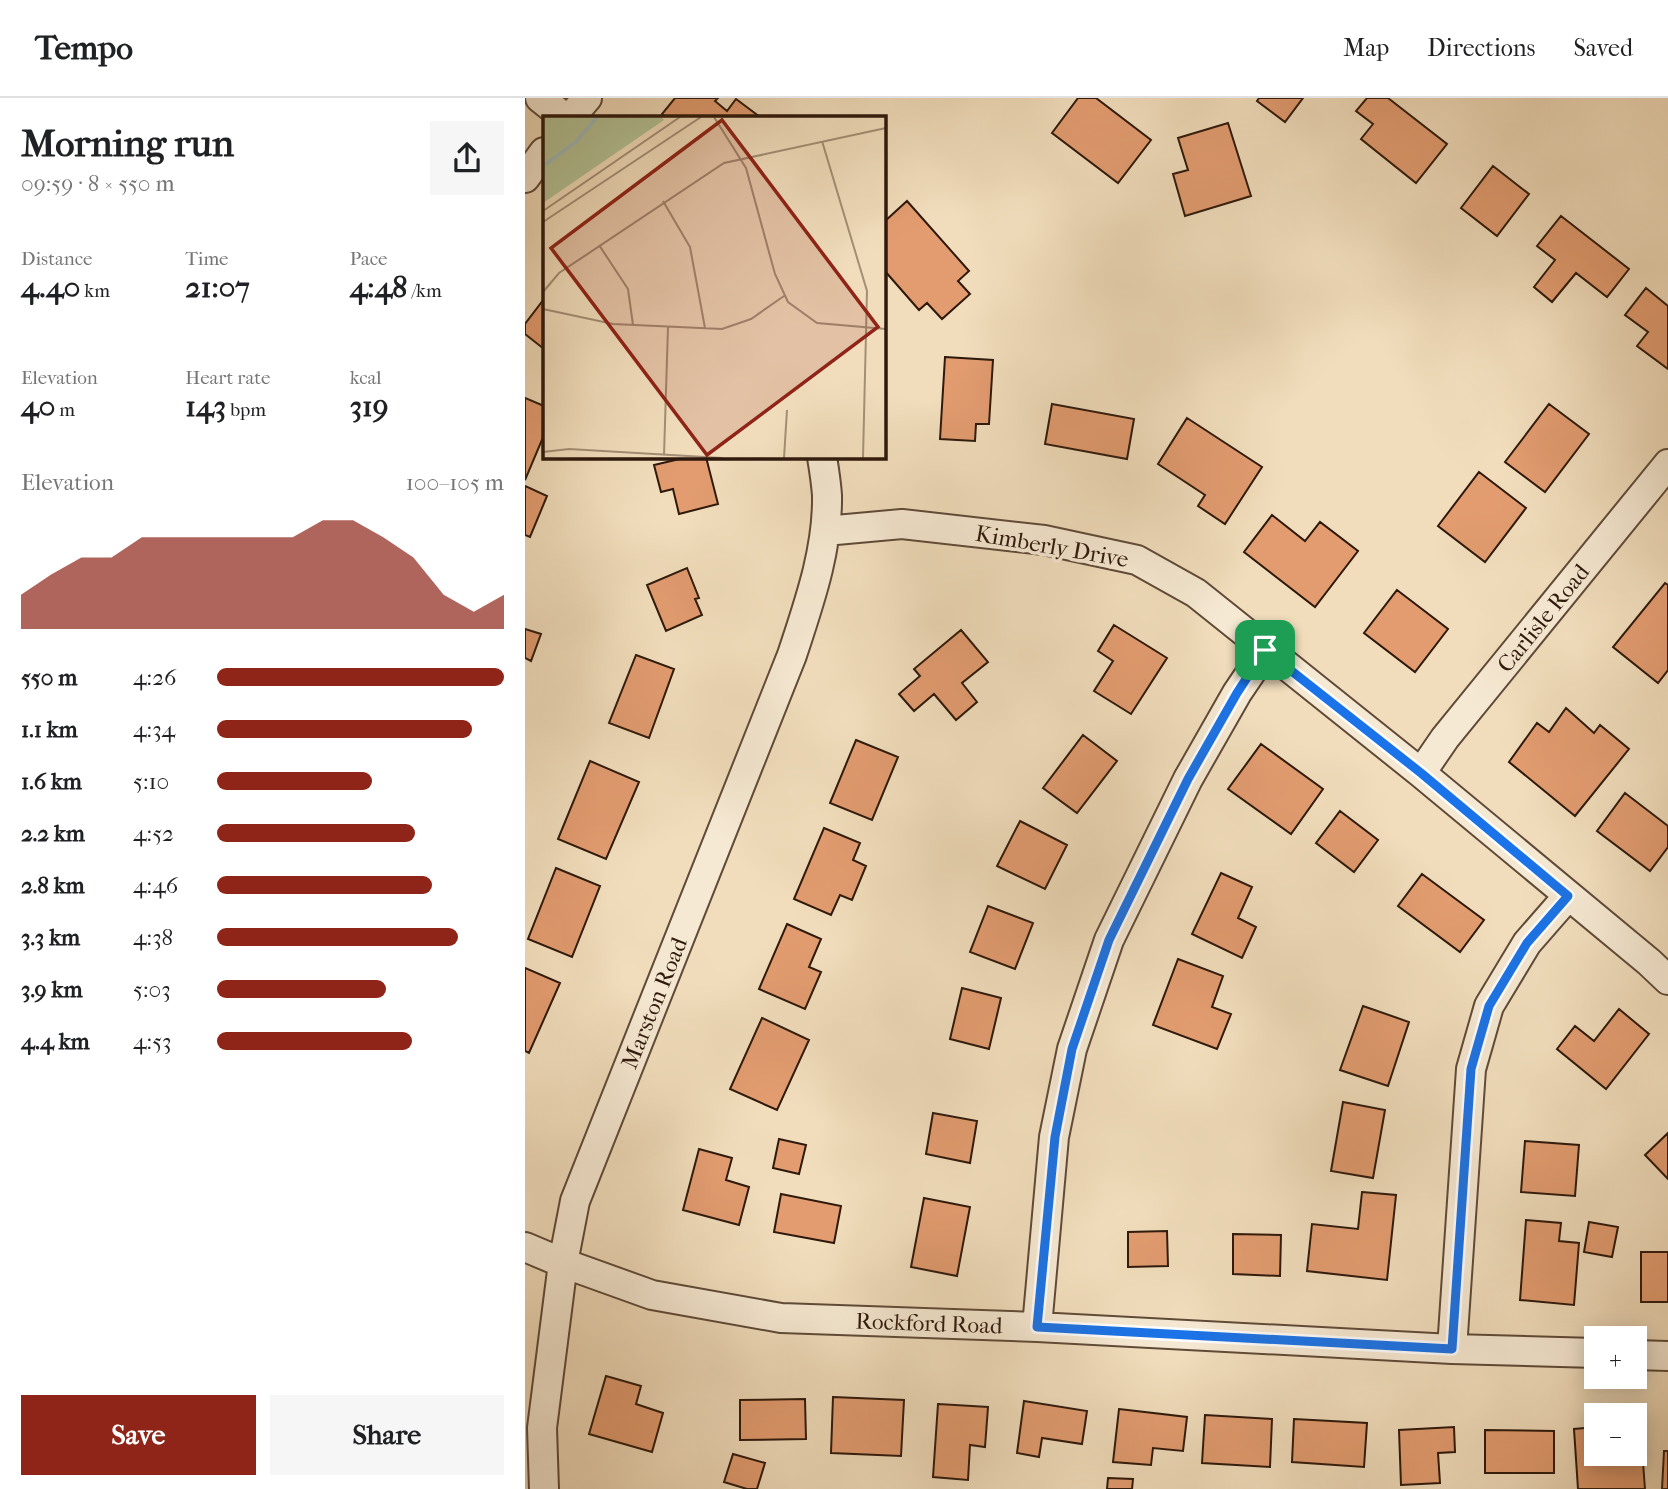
<!DOCTYPE html>
<html lang="en">
<head>
<meta charset="utf-8">
<style>
  :root { --surface:#fff; --page:#f6f6f6; --text:#202124; --muted:#757577; --line:#e0e0e0; --accent:#8f2418 }
  body { margin:0; font-family:"IM FELL French Canon",serif; background:var(--page); color:var(--text); height:100vh; display:flex; flex-direction:column; font-size:26px; white-space:nowrap }
  * { box-sizing:border-box; margin:0 }
  p { font-size:23px; color:var(--muted) }
  .icon { flex:none; width:38px; height:38px; fill:none; stroke:currentColor; stroke-width:2; stroke-linecap:round; stroke-linejoin:round }
  .map { position:relative; flex:1; overflow:hidden }
  .panel { display:flex; flex-direction:column; background:var(--surface); width:525px }
  .panel>* { flex:none }
  .fabs { position:absolute; left:1059px; top:1228px; display:grid; gap:14px }
  .fabs a { display:grid; place-items:center; width:63px; height:63px; border-radius:0px; background:var(--surface); box-shadow:0 4px 18px #0003; font-size:35px }
  .pin { position:absolute; display:grid; place-items:center; width:60px; height:60px; color:#fff; margin:-30px; border-radius:14px; box-shadow:0 4px 10px #0006 }
  .round { display:grid; place-items:center; flex:none; width:74px; height:74px; border-radius:0px; background:var(--page) }
  .headline { display:flex; align-items:center; justify-content:space-between; height:119px; padding:0 21px }
  h1 { font-size:38px; font-weight:700; line-height:52px }
  .stats { display:grid; grid-template-columns:repeat(3,1fr); gap:10px; height:119px; padding:7px 21px }
  .stats div { display:grid; align-content:center }
  .stats b { font-size:30px; font-weight:700 }
  .stats small { font-size:19px; font-weight:400 }
  .stats p { font-size:19px }
  .chart { height:196px; padding:14px 21px }
  .chart p { display:flex; justify-content:space-between }
  .chart svg { width:100%; height:126px; margin-top:7px; fill:var(--accent); opacity:.7 }
  .action { display:flex; gap:14px; margin-top:auto; padding:14px 21px }
  .action a { flex:1; height:80px; border-radius:0px; background:var(--accent); color:#fff; font-size:28px; font-weight:700; line-height:80px; text-align:center }
  .action a+a { background:var(--page); color:var(--text) }
  ul { padding:0 21px; list-style:none; font-size:23px }
  li { display:grid; grid-template-columns:112px 84px 1fr; align-items:center; height:52px }
  li i { height:18px; border-radius:9px; background:var(--accent) }
  header { display:flex; align-items:center; gap:42px; box-sizing:border-box; height:98px; padding:0 35px; background:var(--surface); border-bottom:2px solid var(--line) }
  header strong { font-size:33px }
  nav { display:flex; gap:38px; margin-inline-start:auto; font-size:24px }
  main { display:flex; flex:1; min-height:0 }
  .map>svg:first-child { display:block }
  .building { fill:#e29c70; stroke:#2e190c; stroke-width:2 }
  .lines { fill:none; stroke-linecap:round; stroke-linejoin:round }
  .street-casing { stroke:#5f4a38; stroke-width:32 }
  .street { stroke:#f6e9d3; stroke-width:28 }
  .route-casing { stroke:#fff; stroke-width:14 }
  .route { stroke:#1a73e8; stroke-width:9 }
  .labels { text-anchor:middle; stroke-width:7; stroke-linejoin:round; paint-order:stroke }
  .street-label { font-size:23px; fill:#2e190c; stroke:#f6e9d3 }
  .inset-river { fill:none; stroke:#9ebab9; stroke-width:3.5 }
  .inset-road { fill:none; stroke:#a38f76; stroke-width:2 }
  .view { fill:#8f2418; fill-opacity:0.15; stroke:#8f2418; stroke-width:3.5 }
  .inset-edge { fill:none; stroke:#2e190c; stroke-width:3.5 }
</style>
</head>
<body>
<header>
<strong>Tempo</strong>
<nav><a>Map</a><a>Directions</a><a>Saved</a></nav>
</header>
<main>
<section class="panel">
<div class="headline"><div><h1>Morning run</h1><p>09:59 · 8 × 550 m</p></div><a class="round"><svg class="icon" aria-label="share" viewBox="0 0 24 24"><path d="M12 15V3M7 8l5-5 5 5M5 13v7h14v-7"/></svg></a></div>
<div class="stats">
<div><p>Distance</p><b>4.40<small> km</small></b></div>
<div><p>Time</p><b>21:07</b></div>
<div><p>Pace</p><b>4:48<small> /km</small></b></div>
</div>
<div class="stats">
<div><p>Elevation</p><b>40<small> m</small></b></div>
<div><p>Heart rate</p><b>143<small> bpm</small></b></div>
<div><p>kcal</p><b>319</b></div>
</div>
<div class="chart"><p><span>Elevation</span>100–105 m</p>
<svg viewBox="0 0 160 44" preserveAspectRatio="none"><path d="M0 44V32L10 25L20 19L30 19L40 12L50 12L60 12L70 12L80 12L90 12L100 6L110 6L120 12L130 19L140 32L150 38L160 32V44z"/></svg>
</div>
<ul>
<li><b>550 m</b>4:26<i style="width:100%"></i></li>
<li><b>1.1 km</b>4:34<i style="width:89%"></i></li>
<li><b>1.6 km</b>5:10<i style="width:54%"></i></li>
<li><b>2.2 km</b>4:52<i style="width:69%"></i></li>
<li><b>2.8 km</b>4:46<i style="width:75%"></i></li>
<li><b>3.3 km</b>4:38<i style="width:84%"></i></li>
<li><b>3.9 km</b>5:03<i style="width:59%"></i></li>
<li><b>4.4 km</b>4:53<i style="width:68%"></i></li>
</ul>
<div class="action"><a>Save</a><a>Share</a></div>
</section>
<div class="map">
<svg width="1143" height="1391" viewBox="0 0 1143 1391">
  <rect width="100%" height="100%" fill="#f1ddbc"/>
  <filter id="stains"><feTurbulence type="fractalNoise" baseFrequency=".00286" numOctaves="4"/><feColorMatrix values="0 0 0 0 .2 0 0 0 0 .09 0 0 0 0 .02 0 0 0 .5 -.17"/></filter>
  <radialGradient id="worn" r=".72"><stop offset=".6" stop-color="#630" stop-opacity="0"/><stop offset="1" stop-color="#630" stop-opacity=".3"/></radialGradient>
  <path class="building" d="M150,0H193L190,3L202,13L211,1L235,19H141L137,16Z
    M553,0H571L626,42L593,85L527,35Z
    M734,0H778L760,24L732,3Z
    M842,0H863L922,46L891,85L836,41L848,26L831,13Z
    M703,25L726,98L660,118L648,76L663,72L653,40Z
    M968,68L1004,96L972,138L936,110Z
    M382,103L444,173L433,183L445,196L417,221L402,205L394,212L359,172V124Z
    M1036,118L1104,171L1082,199L1051,175L1027,204L1009,189L1030,162L1012,148Z
    M1121,190L1143,208V271L1112,248L1123,234L1100,217Z
    M19,201V251L0,236V226Z
    M420,259L468,262L464,326H451L450,343L415,341Z
    M0,300L19,308V337L0,382Z
    M527,306L609,321L602,361L520,346Z
    M1024,306L1064,336L1020,394L980,364Z
    M662,320L737,369L700,426L673,408L680,397L633,366Z
    M163,359H181L193,406L154,416L148,391L136,394L129,367Z
    M954,374L1001,410L960,464L913,428Z
    M0,388L22,398L5,439L0,437Z
    M747,417L780,443L795,424L833,453L790,509L719,454Z
    M162,470L174,500L170,501L177,517L141,533L122,487Z
    M1140,485L1143,487V572L1133,585L1088,549Z
    M872,492L923,531L890,574L839,535Z
    M589,527L642,560L606,616L569,593L588,563L573,553Z
    M0,531L16,536L6,563L0,560Z
    M436,532L463,564L437,585L452,604L431,622L409,596L389,613L374,596L395,578L389,571Z
    M111,557L149,571L124,640L84,625Z
    M1041,610L1069,635L1075,627L1104,651L1050,718L984,664L1012,625L1024,634Z
    M558,637L592,663L552,715L518,690Z
    M331,642L373,659L347,722L305,705Z
    M736,646L798,691L766,736L703,691Z
    M65,663L114,684L81,761L33,741Z
    M1100,695L1143,728V749L1125,773L1072,733Z
    M815,713L853,742L829,774L791,745Z
    M495,723L542,747L520,791L472,768Z
    M299,730L335,745L328,762L341,768L327,802L315,797L306,817L269,801Z
    M31,770L75,788L47,859L3,841Z
    M696,775L727,789L713,820L731,829L717,860L667,836Z
    M897,776L959,822L935,854L873,808Z
    M463,808L508,825L490,871L445,854Z
    M262,826L296,841L284,869L296,874L280,911L234,891Z
    M653,861L698,878L687,909L706,916L692,951L628,927Z
    M0,870L35,885L4,955L0,953Z
    M437,890L476,900L464,951L425,941Z
    M838,908L884,924L863,988L815,972Z
    M1094,911L1124,936L1081,991L1032,951L1050,928L1069,943Z
    M237,920L284,942L252,1012L205,991Z
    M818,1004L860,1012L848,1080L806,1073Z
    M408,1015L452,1023L445,1065L401,1056Z
    M1143,1035V1081L1120,1057Z
    M254,1041L281,1047L274,1076L248,1070Z
    M1000,1043L1054,1047L1050,1098L996,1094Z
    M174,1051L207,1060L201,1082L224,1089L214,1127L158,1112Z
    M837,1094L871,1097L862,1182L782,1173L787,1126L833,1131Z
    M256,1096L316,1108L309,1145L249,1134Z
    M399,1100L445,1109L432,1178L386,1169Z
    M1001,1122L1036,1125L1034,1143L1054,1145L1049,1207L995,1202Z
    M1064,1124L1093,1129L1087,1159L1059,1154Z
    M642,1133L643,1168L603,1169V1134Z
    M708,1136L756,1137L755,1178L708,1176Z
    M1116,1154H1143V1204H1116Z
    M81,1278L116,1288L111,1306L138,1315L127,1354L64,1336Z
    M308,1299L379,1302L376,1358L306,1355Z
    M280,1301L281,1341L215,1342V1302Z
    M499,1303L562,1313L557,1346L517,1340L514,1359L492,1355Z
    M413,1306L463,1309L460,1349L445,1347L443,1382L408,1379Z
    M594,1311L662,1319L658,1353L628,1350L626,1367L588,1364Z
    M680,1317L747,1321L745,1369L677,1365Z
    M769,1321L842,1325L839,1369L767,1364Z
    M929,1329L930,1354L913,1355L915,1385L876,1387L874,1332Z
    M1071,1329V1356H1110V1351H1117L1120,1391H1053L1049,1331Z
    M960,1332L1029,1333V1375H960Z
    M1139,1353H1143V1391H1137Z
    M208,1356L240,1365L232,1391H222L199,1384Z
    M583,1380L608,1381L607,1391H582Z"/>
  <g class="lines">
    <g class="street-casing">
      <path id="street" d="M15,0L39,19
        M46,19L62,0
        M0,80L19,54
        M300,433L377,426L519,442L612,462L671,495L896,675L1124,864L1143,882
        M896,675L920,640L1143,366
        M0,1149L38,1165L127,1197L256,1220L512,1229L927,1251L1071,1255
        M512,1229L529,1039L547,951L584,842L663,681L712,595L741,552
        M927,1251L946,971L964,908L1002,845L1043,798
        M1110,1257L1143,1258
        M19,1391L17,1330L38,1165L50,1103L267,557C284,505 303,452 302,397C301,384 299,371 297,359"/>
    </g>
    <use href="#street" class="street"/>
  </g>
  <g class="lines">
    <g class="route-casing">
      <path id="route" d="M740,552L896,675L1043,798L1002,845L964,908L946,971L927,1251L512,1229L530,1039L547,951L584,842L663,681L712,595Z"/>
    </g>
    <use href="#route" class="route"/>
  </g>
  <g class="labels">
    <g class="street-label">
      <text transform="translate(527 448) rotate(10)" y="8">Kimberly Drive</text>
      <text transform="translate(1018 520) rotate(-51)" y="8">Carlisle Road</text>
      <text transform="translate(129 905) rotate(-68)" y="8">Marston Road</text>
      <text transform="translate(404 1225) rotate(2)" y="8">Rockford Road</text>
    </g>
  </g>
  <g transform="translate(18 18)">
    <rect width="343" height="343" fill="#f1ddbc"/>
    <path d="M0,1H119L121,4L0,87Z" fill="#b3c296"/>
    <path class="inset-river" d="M0,50L33,26L54,1"/>
    <path class="inset-road" d="M171,1L203,52L232,158L245,186L274,207L343,213M279,25L324,175L320,342M120,85L147,131L162,212M0,95L137,1M0,106L158,1M56,129L85,173L90,209M0,176L16,157L181,47L343,12M0,193L70,208L179,213L208,203L241,180M0,336L26,333L179,342M121,339L125,211M241,342L244,294"/>
    <path class="view" d="M179,4L335,211L164,339L8,132Z"/>
    <rect width="343" height="343" class="inset-edge"/>
  </g>
  <rect width="100%" height="100%" filter="url(#stains)"/>
  <rect width="100%" height="100%" fill="url(#worn)"/>
</svg>
<div class="fabs">
<a>+</a>
<a>−</a>
</div>
<div class="pin" style="left:740px;top:552px;background:#1e9e55"><svg class="icon" aria-label="arrive" viewBox="0 0 24 24"><path d="M6 21V4h12l-3 4 3 4H6"/></svg></div>
</div>
</main>
</body>
</html>
